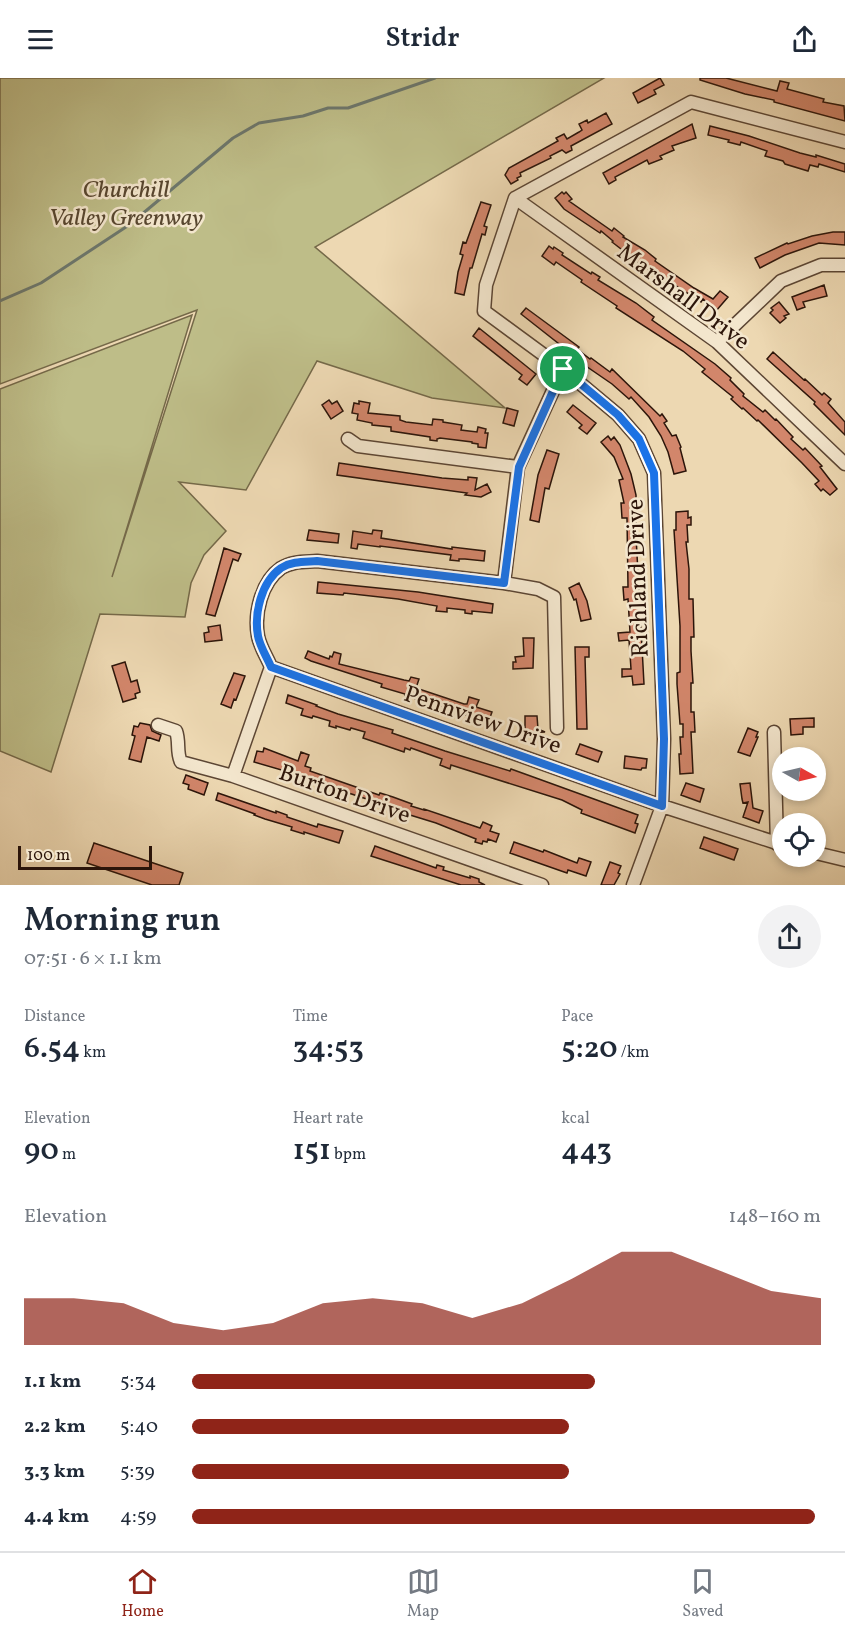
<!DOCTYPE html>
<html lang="en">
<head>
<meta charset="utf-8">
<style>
  :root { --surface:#fff; --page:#f2f2f3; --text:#1f2937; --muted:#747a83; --line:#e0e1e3; --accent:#8f2418 }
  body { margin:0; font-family:Vollkorn,serif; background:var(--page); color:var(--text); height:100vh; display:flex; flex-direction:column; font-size:22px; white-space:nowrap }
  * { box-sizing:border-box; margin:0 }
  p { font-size:20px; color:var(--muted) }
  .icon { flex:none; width:33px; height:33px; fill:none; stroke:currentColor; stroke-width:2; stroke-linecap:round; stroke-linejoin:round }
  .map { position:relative; height:807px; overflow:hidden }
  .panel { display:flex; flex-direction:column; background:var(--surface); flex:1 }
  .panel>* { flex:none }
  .needle { width:39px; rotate:98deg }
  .controls { position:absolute; left:772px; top:669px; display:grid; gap:12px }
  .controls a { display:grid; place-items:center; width:54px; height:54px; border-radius:50%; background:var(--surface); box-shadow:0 3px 9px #0003; font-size:30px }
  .scale { position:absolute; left:18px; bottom:15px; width:134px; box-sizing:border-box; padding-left:6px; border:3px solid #2c150a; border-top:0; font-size:16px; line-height:21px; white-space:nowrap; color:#2c150a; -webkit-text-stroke:4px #f3e6cd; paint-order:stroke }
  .pin { position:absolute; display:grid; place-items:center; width:51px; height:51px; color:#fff; margin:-26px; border:3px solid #fff; border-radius:50%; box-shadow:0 2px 6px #0007 }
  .round { display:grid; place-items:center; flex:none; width:63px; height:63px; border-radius:32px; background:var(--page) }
  .head { display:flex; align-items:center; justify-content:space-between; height:102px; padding:0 24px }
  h1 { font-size:33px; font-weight:600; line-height:45px }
  .stats { display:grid; grid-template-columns:repeat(3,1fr); gap:9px; height:102px; padding:6px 24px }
  .stats div { display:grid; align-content:center }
  .stats b { font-size:30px; font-weight:600 }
  .stats small { font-size:16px; font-weight:400 }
  .stats p { font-size:16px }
  .chart { height:168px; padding:12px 24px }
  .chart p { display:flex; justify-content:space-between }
  .chart svg { width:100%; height:108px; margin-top:6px; fill:var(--accent); opacity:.7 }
  ul { padding:0 24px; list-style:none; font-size:20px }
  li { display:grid; grid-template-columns:96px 72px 1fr; align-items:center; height:45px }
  li i { height:15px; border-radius:8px; background:var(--accent) }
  header { display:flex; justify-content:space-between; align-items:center; height:78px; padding:0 24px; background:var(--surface); font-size:27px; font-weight:600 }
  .tab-bar { display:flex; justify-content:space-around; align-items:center; height:84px; border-top:2px solid var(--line); background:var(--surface); font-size:16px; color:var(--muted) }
  .tab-bar a { display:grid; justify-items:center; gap:3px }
  .tab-bar .on { color:var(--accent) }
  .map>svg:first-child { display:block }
  .green { fill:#bebd88; stroke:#756949; stroke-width:1.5 }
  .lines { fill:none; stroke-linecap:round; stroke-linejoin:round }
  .stream { stroke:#6d776c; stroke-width:3 }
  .building { fill:#d2866b; stroke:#2c150a; stroke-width:1.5 }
  .minor-casing { stroke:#5c4634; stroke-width:15 }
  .minor { stroke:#f3e6cd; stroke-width:12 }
  .route-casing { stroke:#fff; stroke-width:12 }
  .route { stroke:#1a73e8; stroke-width:8 }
  .labels { text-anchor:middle; stroke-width:5; stroke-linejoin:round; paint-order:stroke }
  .park-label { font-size:24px; font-style:italic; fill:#584730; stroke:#f3e6cd }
  .street-label { font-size:24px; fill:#2c150a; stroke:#f3e6cd }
</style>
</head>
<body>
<header><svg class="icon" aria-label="menu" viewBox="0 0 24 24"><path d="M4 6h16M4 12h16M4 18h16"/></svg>Stridr<svg class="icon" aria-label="share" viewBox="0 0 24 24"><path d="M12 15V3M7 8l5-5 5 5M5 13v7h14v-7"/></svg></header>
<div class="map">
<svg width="845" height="807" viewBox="0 0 845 807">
  <rect width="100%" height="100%" fill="#edd8b2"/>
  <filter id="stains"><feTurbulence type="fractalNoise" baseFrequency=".00333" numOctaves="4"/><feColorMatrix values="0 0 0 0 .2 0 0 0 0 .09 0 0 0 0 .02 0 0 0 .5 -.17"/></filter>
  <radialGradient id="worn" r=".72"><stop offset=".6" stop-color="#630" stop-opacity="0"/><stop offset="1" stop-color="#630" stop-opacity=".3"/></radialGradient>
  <path class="green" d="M0,0H604L315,169L505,330L432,320L317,283L246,412L179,404L226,453L204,477L191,505L185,539L100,536L51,694L0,673V311L192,237L112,499L197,232L0,306Z"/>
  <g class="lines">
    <path class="stream" d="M0,223L41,205L129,147L233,60L259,45L303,38L328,30H348L435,0"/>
  </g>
  <path class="building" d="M660,0L664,7L654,12L656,16L638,25L633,15Z
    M700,0H726L777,13L780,3L789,5L787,11L824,21L823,24L844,28L845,43L774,24V22L745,16L700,2Z
    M606,35L612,46L571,68L572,72L566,75L562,72L550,78L551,80L520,95L521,98L517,100L518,102L511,106L505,97L509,90L558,63L556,60L564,56L567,61L579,54L582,52L579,46L587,42L588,45Z
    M692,46L696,60L672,68L674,72L660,78L662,81L649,86L647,82L615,99L616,102L609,106L603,95Z
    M710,48L749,58L800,75L816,79V77L845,86V94L819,86L818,89L810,87L808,93L785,86L783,83L765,78L767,73L741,64L740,67L728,64L729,62L708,57Z
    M562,114L564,116L566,114L572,121L569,123L612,153L614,150L624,158L623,159L645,172L656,181L655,183L694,210L713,221L720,213L728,219L716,233L703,221L701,224L667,202L665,205L612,164L613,163L601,153L600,155L564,131L555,120Z
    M481,124L491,127L484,148L487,149L485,157L482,156L472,190H470L464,217L455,215L458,194L463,177L460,176L463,164L466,165Z
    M833,154H845V167L819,165L785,177L760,190L755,180L787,165L788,166L812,158Z
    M549,168L553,171L554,169L563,175L562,177L591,196L592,194L600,199L598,202L636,225L654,239L652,242L715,286L731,300L730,302L744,316L743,318L763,334L765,332L775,342L776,341L793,359L791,361L803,372L805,370L822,388L820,389L837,411L830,417L823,411L821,413L815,406L819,403L802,385L758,342L757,343L743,330L742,331L731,321L733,319L702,294L705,291L683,273L616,230L617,228L581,204L582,202L556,184L554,187L542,178Z
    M824,207L827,218L803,224L805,229L797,232L792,219Z
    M779,224L789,236L784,238L786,240L780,245L770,235L773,232L771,230Z
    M526,230L579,269L577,271L590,281L591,280L610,294L612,291L660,338L662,336L667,343L664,345L672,358L676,357L681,369L680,370L686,393L674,396L668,374L661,358L649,339L631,319L629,321L612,306L567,275L568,273L521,236Z
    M479,250L536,296L527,307L519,301L522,297L473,258Z
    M773,274L804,302L805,301L822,317L824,315L831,321L828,325L845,344V357L814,326L815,324L767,281Z
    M329,322L332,326L337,323L343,333L331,341L322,327Z
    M359,323L370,325L368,335L400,338V342L406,344L432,347L433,341L443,342V344L462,347L461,352L477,354L478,349L486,351L485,355H488L486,370L478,369V366L472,365V364L440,360L437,361V363L430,362V359L391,353V349L372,347V345L357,342L358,336L352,335L354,325L359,326Z
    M573,327L596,345L587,356L579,350L582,347L567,334Z
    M507,330L518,333L514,348L503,345Z
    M608,358L611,362L614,359L620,367L631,396L636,417V458L644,606L633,607L632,598L622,599V591H631L629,562L619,563L618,555L630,554L628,521L624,522L623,509H628L627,440H622L621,425H624L619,402L623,401L614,379L601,364Z
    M547,372L559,376L549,411L545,410L539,444L530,442L538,397Z
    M339,385L442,400L468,402V399L477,400L475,412L487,406L491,414L481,419L465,417L467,415L337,397Z
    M688,433V440L691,439V447H687L688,464H686L689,491V521H693L694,559H691V573L693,605H691V634H694L695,654H691L693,695L680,696L679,676H681L680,659H683V646H680L677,606V595L680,594V548L674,452H676V434Z
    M309,452L339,456L338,465L307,462Z
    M373,452L382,453L381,460L452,471V469L485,473L484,483L465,481H459V483L450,482L451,477L380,468V469L358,466L357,471L351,470L353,453L372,456Z
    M224,470L241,476L238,483L233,481L215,538L206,536Z
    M318,504L418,514L493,526L492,535L472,533V536L465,535V532L447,530V534L436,533L437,528L398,521L344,515L343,517L317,515Z
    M579,505L587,523L591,541L581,543L576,521L574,522L569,510Z
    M220,547L222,562L205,564L204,555L209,554L208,549Z
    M523,560H534L533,590L513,591V584H516L515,579L524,578Z
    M575,569H589V579H585L587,651H577Z
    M308,573L329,581L330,578L332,579L334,574L341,576L339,586L404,602L409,603L411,599L419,601L416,610L464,626H467L469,619L479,622L476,629L492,634L488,645L439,627L405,618V616L381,609L382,606L311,583L305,580Z
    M125,584L131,604L137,602L140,614L135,616L136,620L123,624L112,588Z
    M234,595L245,598L236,622L234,621L231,630L221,626Z
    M288,617L317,627L316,628L338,636L393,652L392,655L445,673L510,693L511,691L536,700L638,737L635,745L638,746L635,755L581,735L582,732L562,722L451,687L450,691L440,687L442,681L411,670L410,672L405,670L404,674L363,660L365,654L351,650L350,652L336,648V650L329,648L330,643L313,638L312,640L301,637L303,631L286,625Z
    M525,638H537L538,651L545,654L525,655Z
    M814,640V649H803V656L791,657L790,641Z
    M140,645L150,647L152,653L161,657L159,663L147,659L141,684L129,681L135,658L132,657L134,648L138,649Z
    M748,650L758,654L756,659H758L750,678L738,674Z
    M580,666L602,674L598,684L576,676Z
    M264,670L298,683L301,674L309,677L305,688L311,690L310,693L379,717L380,715L393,719L412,726L411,728L424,732V731L480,750L483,744L492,748L490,753L499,756L496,764L488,761L487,764L483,763L482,766L475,764L476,761L436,745L384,729L385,727L315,704L316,702L254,684L257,673L263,674Z
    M625,678L647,681L646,690H642L641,692L624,690Z
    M186,697L208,705L204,717L188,711L189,707L183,705Z
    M686,705L704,711L700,724L681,717Z
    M750,705L753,730L763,733L759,745L743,739L748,724L743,725L742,721L740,706Z
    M218,715L276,735V733L287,737V739L317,749L318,746L343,753L339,765L304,754V756L291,752L292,749L265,741L254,737L255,736L216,722Z
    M704,759L738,771L734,782L700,770Z
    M514,764L543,774L544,772L577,785L579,780L591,784L586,798L568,792L567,795L510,775Z
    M94,765L183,795L179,807H152L87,785Z
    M375,768L436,790L437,787L444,789L443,792L470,800V798L479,801V804L485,807H461L371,778Z
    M610,784L621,788L618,795L620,796L614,807H601Z"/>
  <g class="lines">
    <g class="minor-casing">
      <path id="minor" d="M515,120L717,264L845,386
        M717,264L781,203L821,187H845
        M348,361L358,368L518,389
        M504,505L518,389L563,291
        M271,589L662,728L783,767
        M158,647L176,653C180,664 176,674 181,684L233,698L542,807
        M774,654L777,766
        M233,698L271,589C267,579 260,569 258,558C254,536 261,504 281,490C292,483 305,484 317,483L504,505L538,511L554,519L557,650
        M816,775L845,782
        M633,807L662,728L664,661L654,395L639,361L618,337L563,291L484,233L486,207L515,120L691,24L845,64"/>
    </g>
    <use href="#minor" class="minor"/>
  </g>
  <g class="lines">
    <g class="route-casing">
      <path id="route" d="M563,291L618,337L639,361L654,395L664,661L662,728L271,589C267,579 260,569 258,558C254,536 261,504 281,490C292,483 305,484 317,483L504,505L519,389Z"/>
    </g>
    <use href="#route" class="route"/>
  </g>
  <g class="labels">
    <g class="park-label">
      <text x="126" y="119">Churchill<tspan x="126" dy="28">Valley Greenway</tspan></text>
    </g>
    <g class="street-label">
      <text transform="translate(684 218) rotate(37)" y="8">Marshall Drive</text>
      <text transform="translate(637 500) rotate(-92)" y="8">Richland Drive</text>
      <text transform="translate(483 641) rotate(19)" y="8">Pennview Drive</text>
      <text transform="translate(345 715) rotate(19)" y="8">Burton Drive</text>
    </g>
  </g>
  <rect width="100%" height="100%" filter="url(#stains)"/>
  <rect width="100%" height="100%" fill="url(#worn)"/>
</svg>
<div class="controls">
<a><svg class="needle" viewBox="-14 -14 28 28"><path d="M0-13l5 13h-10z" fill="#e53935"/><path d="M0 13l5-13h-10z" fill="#747a83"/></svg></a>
<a><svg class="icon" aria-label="locate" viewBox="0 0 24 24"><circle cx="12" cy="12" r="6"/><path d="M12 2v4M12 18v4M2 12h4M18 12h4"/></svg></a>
</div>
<div class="scale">100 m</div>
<div class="pin" style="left:563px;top:291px;background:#1e9e55"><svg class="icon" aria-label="arrive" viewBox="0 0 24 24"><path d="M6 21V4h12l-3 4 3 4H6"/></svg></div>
</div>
<section class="panel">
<div class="head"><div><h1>Morning run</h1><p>07:51 · 6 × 1.1 km</p></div><a class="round"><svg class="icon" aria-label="share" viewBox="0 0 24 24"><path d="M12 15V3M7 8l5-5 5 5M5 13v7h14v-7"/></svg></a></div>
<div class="stats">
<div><p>Distance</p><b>6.54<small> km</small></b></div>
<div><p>Time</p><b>34:53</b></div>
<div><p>Pace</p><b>5:20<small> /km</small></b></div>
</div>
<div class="stats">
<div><p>Elevation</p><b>90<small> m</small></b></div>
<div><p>Heart rate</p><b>151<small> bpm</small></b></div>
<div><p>kcal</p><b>443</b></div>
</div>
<div class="chart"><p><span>Elevation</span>148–160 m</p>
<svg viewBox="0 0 160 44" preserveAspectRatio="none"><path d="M0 44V25L10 25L20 27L30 35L40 38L50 35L60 27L70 25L80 27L90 33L100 27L110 17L120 6L130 6L140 14L150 22L160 25V44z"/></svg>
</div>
<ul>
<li><b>1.1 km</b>5:34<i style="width:64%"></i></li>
<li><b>2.2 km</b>5:40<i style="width:60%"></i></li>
<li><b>3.3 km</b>5:39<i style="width:60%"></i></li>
<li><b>4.4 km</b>4:59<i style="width:99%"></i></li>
</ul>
</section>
<nav class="tab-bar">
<a class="on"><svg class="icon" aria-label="home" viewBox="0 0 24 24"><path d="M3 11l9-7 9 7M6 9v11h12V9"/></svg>Home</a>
<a><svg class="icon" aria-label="map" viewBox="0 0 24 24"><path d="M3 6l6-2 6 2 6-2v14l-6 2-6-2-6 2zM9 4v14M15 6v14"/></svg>Map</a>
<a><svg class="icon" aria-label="saved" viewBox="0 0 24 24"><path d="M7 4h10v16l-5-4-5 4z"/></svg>Saved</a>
</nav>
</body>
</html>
